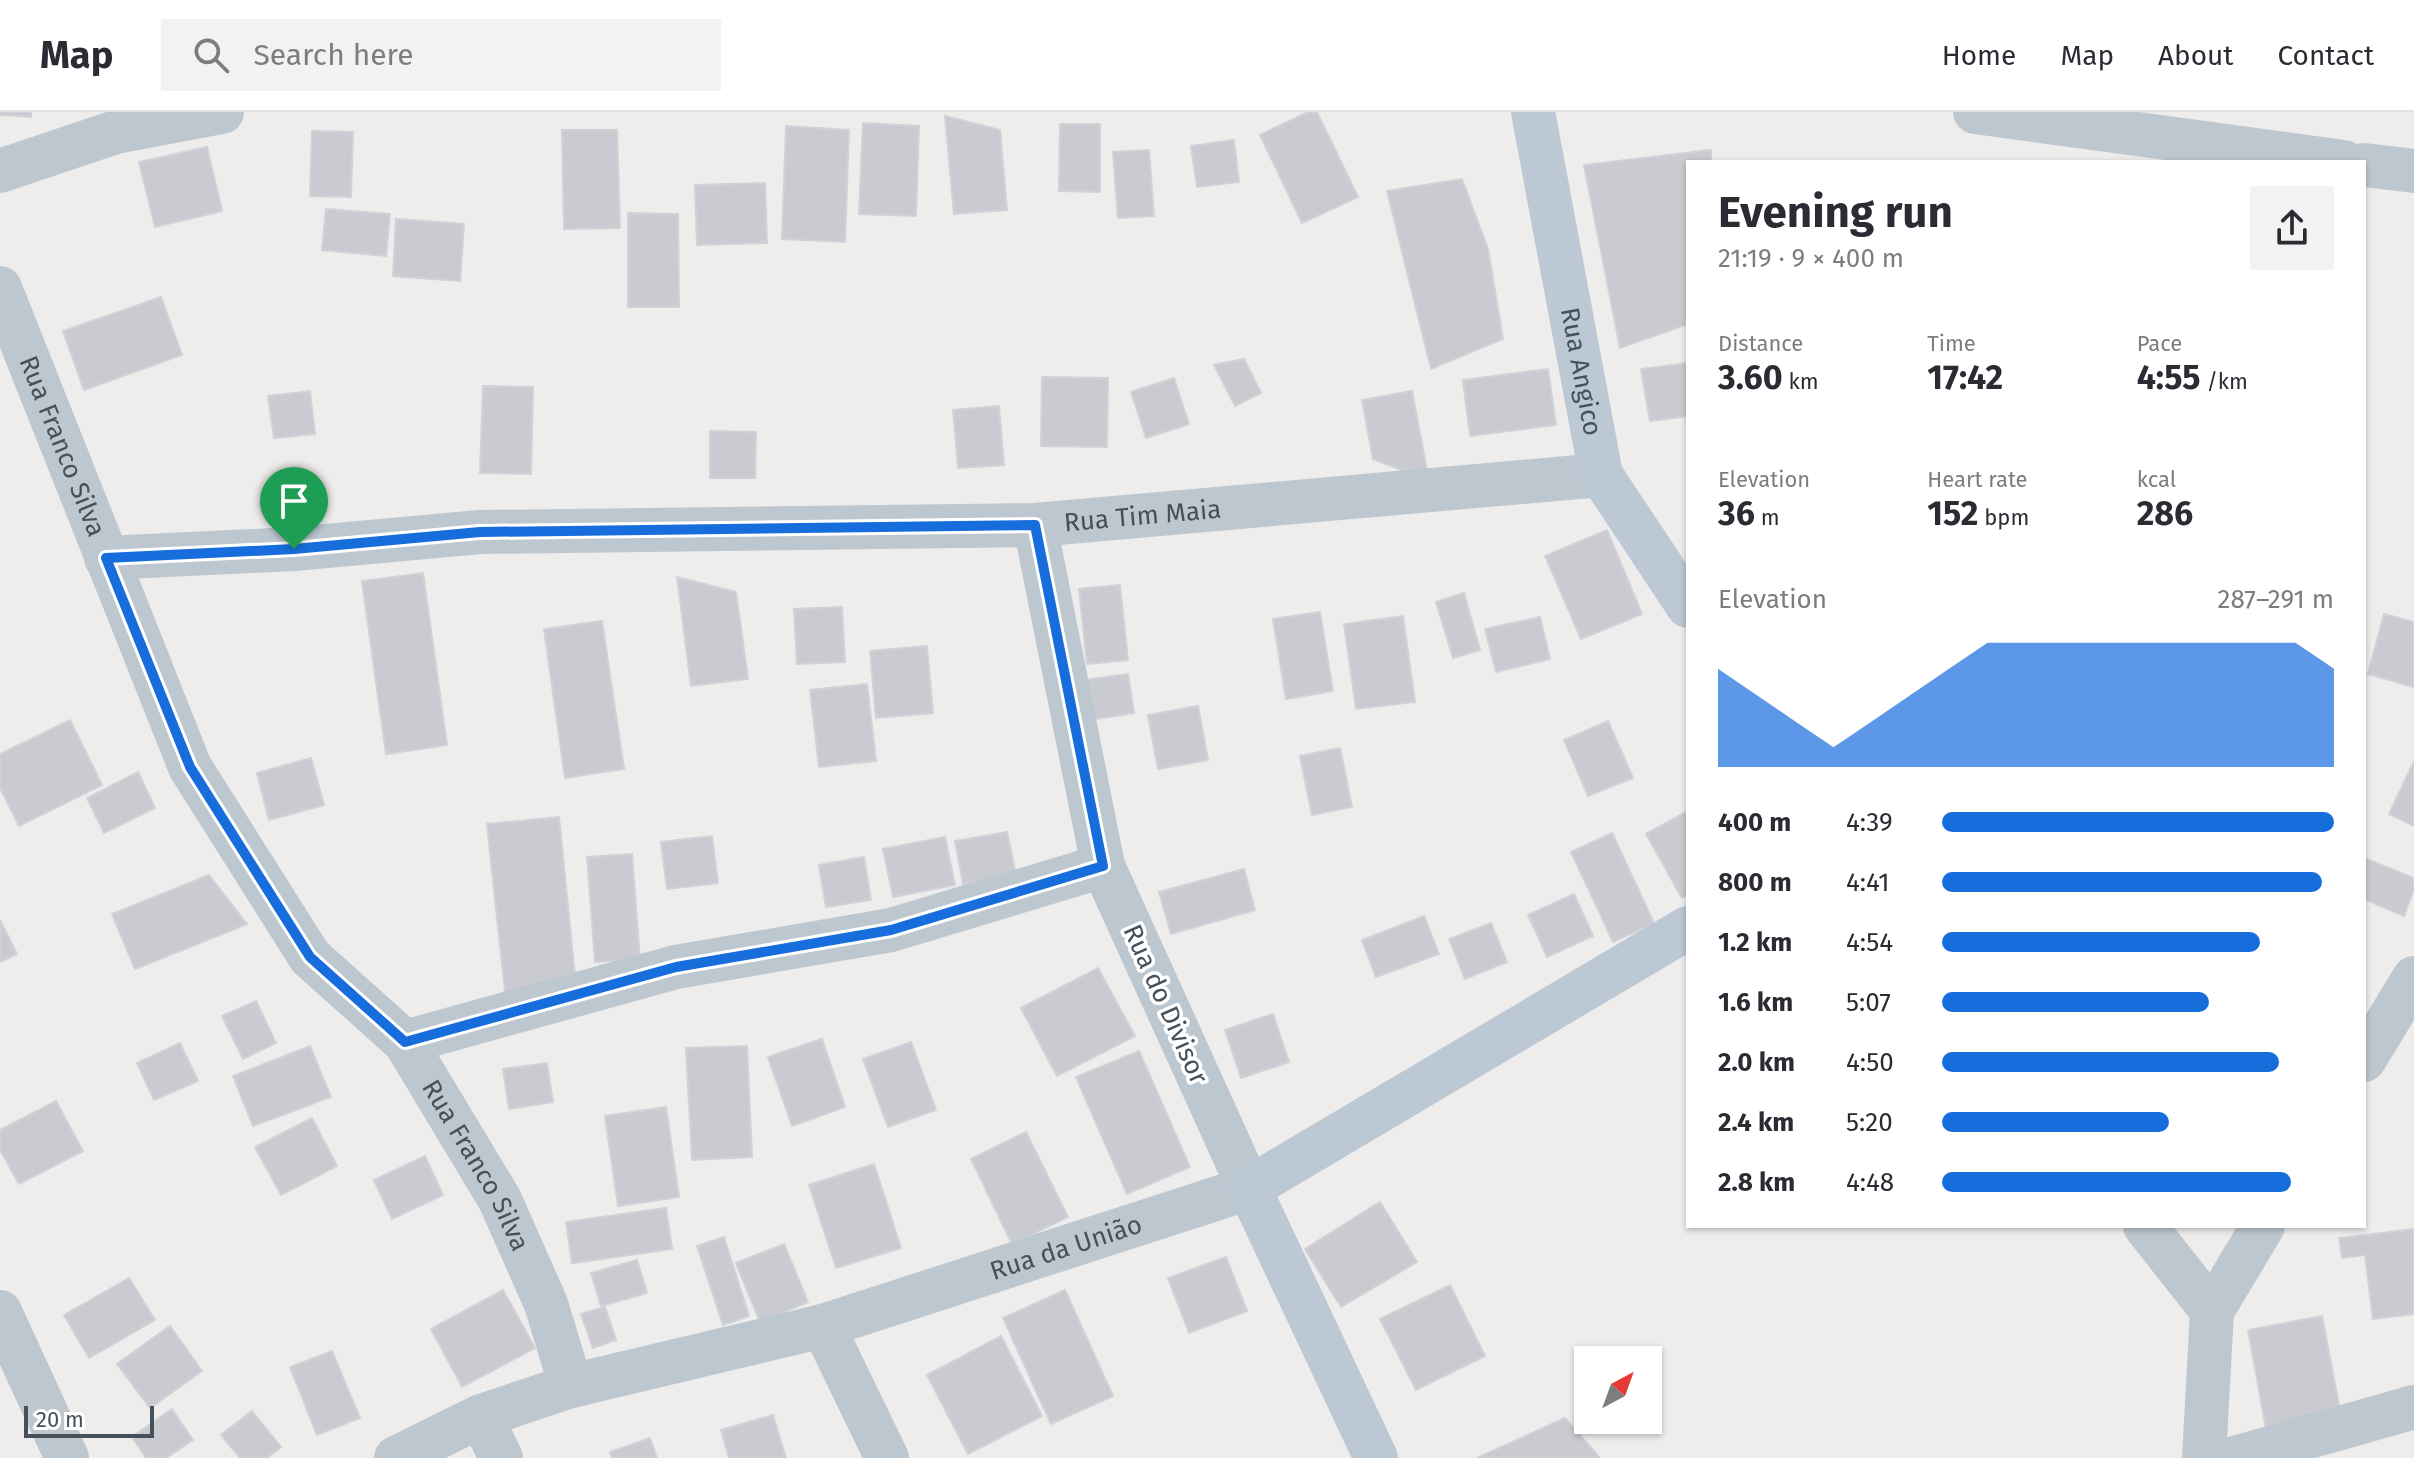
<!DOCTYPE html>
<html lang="en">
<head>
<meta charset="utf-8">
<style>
  :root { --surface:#fff; --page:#f2f2f3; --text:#2b2b33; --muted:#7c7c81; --line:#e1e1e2; --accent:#186ddd }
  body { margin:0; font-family:"Fira Sans",sans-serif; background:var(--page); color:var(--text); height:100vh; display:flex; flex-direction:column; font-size:30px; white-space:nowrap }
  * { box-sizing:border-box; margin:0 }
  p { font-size:26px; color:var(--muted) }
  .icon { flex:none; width:44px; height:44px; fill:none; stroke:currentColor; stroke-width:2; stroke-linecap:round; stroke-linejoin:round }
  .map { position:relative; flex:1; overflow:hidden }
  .side { position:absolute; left:1686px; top:48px; width:680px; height:1068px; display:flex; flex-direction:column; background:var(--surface); border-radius:0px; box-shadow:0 2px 6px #0004 }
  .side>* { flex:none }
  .needle { width:52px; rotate:41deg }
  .controls { position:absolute; left:1574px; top:1234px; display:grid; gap:16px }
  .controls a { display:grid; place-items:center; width:88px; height:88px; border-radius:0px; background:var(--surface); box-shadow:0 2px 6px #0004; font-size:40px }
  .scale { position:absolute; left:24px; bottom:20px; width:130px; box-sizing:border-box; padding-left:8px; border:4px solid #45505a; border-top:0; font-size:22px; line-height:28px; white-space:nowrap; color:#45505a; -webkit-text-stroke:6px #fff; paint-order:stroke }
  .pin { position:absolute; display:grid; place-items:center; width:68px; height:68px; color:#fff; margin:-82px -34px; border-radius:50% 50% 50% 0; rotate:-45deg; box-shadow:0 0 8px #0007 }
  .pin .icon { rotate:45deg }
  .round { display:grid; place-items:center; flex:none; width:84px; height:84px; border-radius:0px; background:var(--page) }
  .summary { display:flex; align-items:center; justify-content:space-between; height:136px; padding:0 32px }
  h1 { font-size:44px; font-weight:700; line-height:60px }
  .stats { display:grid; grid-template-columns:repeat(3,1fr); gap:12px; height:136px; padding:8px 32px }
  .stats div { display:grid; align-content:center }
  .stats b { font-size:34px; font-weight:700 }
  .stats small { font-size:22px; font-weight:400 }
  .stats p { font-size:22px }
  .chart { height:224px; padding:16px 32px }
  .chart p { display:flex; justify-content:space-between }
  .chart svg { width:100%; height:144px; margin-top:8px; fill:var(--accent); opacity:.7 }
  ul { padding:0 32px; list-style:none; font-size:26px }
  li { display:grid; grid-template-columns:128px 96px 1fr; align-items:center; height:60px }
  li i { height:20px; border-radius:10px; background:var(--accent) }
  header { display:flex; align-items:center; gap:48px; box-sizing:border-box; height:112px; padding:0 40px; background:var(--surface); border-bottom:2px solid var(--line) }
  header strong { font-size:38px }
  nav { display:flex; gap:44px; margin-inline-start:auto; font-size:28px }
  .search { width:560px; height:72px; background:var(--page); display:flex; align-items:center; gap:20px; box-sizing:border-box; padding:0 28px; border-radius:0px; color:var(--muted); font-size:30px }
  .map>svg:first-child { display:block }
  .building { fill:#c9cbd1; stroke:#d0d2d8; stroke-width:2 }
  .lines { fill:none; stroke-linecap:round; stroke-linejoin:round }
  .street { stroke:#bdc7cf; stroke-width:44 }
  .secondary { stroke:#bcc8d4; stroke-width:44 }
  .route-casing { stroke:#fff; stroke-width:16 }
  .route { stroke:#186ddd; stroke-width:10 }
  .labels { text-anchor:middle; stroke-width:7; stroke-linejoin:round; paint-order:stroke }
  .street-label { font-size:26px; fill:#45505a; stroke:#fff }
</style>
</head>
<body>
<header>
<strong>Map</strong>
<div class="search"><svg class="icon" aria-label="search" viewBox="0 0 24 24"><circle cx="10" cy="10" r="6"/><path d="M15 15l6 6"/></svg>Search here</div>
<nav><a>Home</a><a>Map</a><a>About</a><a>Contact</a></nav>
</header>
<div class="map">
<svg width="2414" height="1346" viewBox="0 0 2414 1346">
  <rect width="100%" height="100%" fill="#efecec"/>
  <path class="building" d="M0,0H31V5L0,3Z
    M1308,0H1317L1358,85L1302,111L1260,23Z
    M945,4L1000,18L1007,98L954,102Z
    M863,11L919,14L916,104L859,102Z
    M1060,12H1100V80L1059,79Z
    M786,14L849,18L845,130L782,127Z
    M562,18H617L620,116L564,117Z
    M312,19L353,20L351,85L310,84Z
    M1234,28L1239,70L1197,75L1191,34Z
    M207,35L222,99L155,115L139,50Z
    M1149,38L1154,104L1118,106L1113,40Z
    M1711,38V50H1688V212L1620,236L1584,53Z
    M1462,67L1488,137L1503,227L1431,257L1387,79Z
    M765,71L767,131L697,133L695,73Z
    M326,97L390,102L386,144L322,138Z
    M628,101L678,102L679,195H628Z
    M396,107L464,112L460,169L393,164Z
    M161,185L182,243L84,278L63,219Z
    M1244,247L1261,281L1235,294L1214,253Z
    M1688,251V304L1650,309L1641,257Z
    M1548,257L1556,313L1470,324L1463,268Z
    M1042,265L1108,266L1107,335L1041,334Z
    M1174,266L1189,312L1146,326L1131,280Z
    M483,274L533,275L531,362L480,361Z
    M310,279L315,322L274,326L268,284Z
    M1412,279L1429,369L1373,347L1362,288Z
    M999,294L1004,353L958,356L953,298Z
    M710,319L756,320L755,366H710Z
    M1607,418L1642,502L1581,527L1545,444Z
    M423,461L447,633L386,642L362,469Z
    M677,465L736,480L748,567L691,574Z
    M1120,473L1128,548L1087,552L1079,477Z
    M1464,481L1480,538L1453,546L1436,490Z
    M842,495L845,550L797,552L794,497Z
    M1320,500L1333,579L1286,587L1273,507Z
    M2384,502L2414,510V575L2368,562Z
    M1403,504L1415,590L1356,597L1344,512Z
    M1540,505L1550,547L1496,560L1485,517Z
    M602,509L624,657L565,666L544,517Z
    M927,534L933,601L876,606L870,539Z
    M1128,562L1134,601L1090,608L1084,568Z
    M867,572L876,649L819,655L810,578Z
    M1198,594L1208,648L1158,657L1148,603Z
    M70,608L102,673L19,714L0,676V642Z
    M1608,609L1633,666L1588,684L1564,628Z
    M1340,636L1352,695L1312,703L1300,644Z
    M311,646L324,693L269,708L257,661Z
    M2414,649V714L2389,702Z
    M138,660L155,696L104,721L87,686Z
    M1688,699V783L1682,786L1646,722Z
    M559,705L576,874L505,880L487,712Z
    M1007,720L1016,763L963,772L955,729Z
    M1612,721L1654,811L1613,830L1571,740Z
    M712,724L718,771L667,777L661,730Z
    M945,725L955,773L893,785L883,737Z
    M632,742L640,847L595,850L587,745Z
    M864,745L871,788L826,795L819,753Z
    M2364,746L2414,766V777L2404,804L2364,787Z
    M1244,757L1255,798L1171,822L1159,780Z
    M209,763L247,812L135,857L112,802Z
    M1574,782L1593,824L1547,845L1528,803Z
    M1424,804L1439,842L1376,865L1362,828Z
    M0,808L17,842L0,850Z
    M1491,811L1507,850L1465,867L1449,827Z
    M1098,856L1135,924L1057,964L1021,896Z
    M256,889L276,931L243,947L222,904Z
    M1273,902L1289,950L1241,966L1225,918Z
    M822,927L845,995L792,1014L768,945Z
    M911,930L936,998L888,1015L863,947Z
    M180,931L198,969L154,988L137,951Z
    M310,934L331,985L253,1014L233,964Z
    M747,934L752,1045L692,1048L686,936Z
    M1139,939L1190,1055L1127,1082L1076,965Z
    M547,951L553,990L509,997L503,957Z
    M56,989L83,1039L19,1072L0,1038V1018Z
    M666,995L679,1085L618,1094L605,1004Z
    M312,1006L337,1054L281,1083L255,1035Z
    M1026,1020L1068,1105L1012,1132L971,1047Z
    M425,1044L443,1083L392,1107L374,1068Z
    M874,1052L901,1136L836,1156L809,1073Z
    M1380,1090L1417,1150L1341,1195L1305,1137Z
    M666,1096L672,1137L572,1151L566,1110Z
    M2414,1117V1202L2373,1207L2365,1143L2342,1146L2339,1126Z
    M724,1125L749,1204L723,1213L697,1134Z
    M784,1132L808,1190L760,1210L736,1151Z
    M1226,1145L1247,1199L1189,1221L1168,1166Z
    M637,1148L647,1181L601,1194L591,1161Z
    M129,1166L155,1208L89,1246L64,1203Z
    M1450,1173L1485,1244L1416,1278L1380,1207Z
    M503,1178L535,1236L462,1275L431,1217Z
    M1065,1178L1113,1284L1051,1312L1003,1206Z
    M605,1195L616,1228L593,1236L581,1202Z
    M2322,1204L2342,1309L2267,1322L2248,1218Z
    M170,1214L202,1259L150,1296L117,1252Z
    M1001,1224L1042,1304L968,1342L927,1263Z
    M332,1239L360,1306L317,1323L290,1255Z
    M172,1297L193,1328L166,1346H146L132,1325Z
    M252,1299L281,1335L267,1346H240L221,1323Z
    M773,1303L786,1346H729L721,1318Z
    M1565,1306L1600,1346H1477Z
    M650,1326L657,1346H612L610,1340Z"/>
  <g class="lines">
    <g class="street">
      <path d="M1975,0L2344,50"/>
      <path d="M2364,53L2414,59"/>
      <path d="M0,59L116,20L222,0"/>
      <path id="s1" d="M0,176L190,655L310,845L405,930L500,1088L546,1192L571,1274"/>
      <path id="s2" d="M106,446L294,437L480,420L1035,413L1601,363"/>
      <path d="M405,930L676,855L891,818L1103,754"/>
      <path d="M2364,948L2414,866"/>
      <path d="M2145,1114L2212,1199L2204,1346"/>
      <path d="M2212,1199L2263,1114"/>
      <path d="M0,1200L67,1346"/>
      <path d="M823,1214L887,1346"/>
      <path d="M481,1304L501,1346"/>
      <path id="s3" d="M396,1346L481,1304L571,1274L823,1214L1249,1076L1103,754L1035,413"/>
      <path d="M2235,1346L2414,1295"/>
    </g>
    <g class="secondary">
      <path id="s4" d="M1533,0L1601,363L1688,494"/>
      <path d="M1376,1346L1249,1076L1688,816"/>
    </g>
  </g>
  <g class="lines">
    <g class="route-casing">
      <path id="route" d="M1035,413L1103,754L891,818L676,855L405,930L310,845L190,655L106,446L294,437L480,420Z"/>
    </g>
    <use href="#route" class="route"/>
  </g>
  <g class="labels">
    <g class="street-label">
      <text dy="9" stroke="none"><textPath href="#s4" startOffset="264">Rua Angico</textPath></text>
      <text dy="9" stroke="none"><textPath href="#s1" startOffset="170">Rua Franco Silva</textPath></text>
      <text dy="9" stroke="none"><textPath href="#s2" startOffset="1038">Rua Tim Maia</textPath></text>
      <text transform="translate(1166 892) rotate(66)" y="9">Rua do Divisor</text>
      <text dy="9" stroke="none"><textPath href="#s1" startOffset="1010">Rua Franco Silva</textPath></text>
      <text dy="9" stroke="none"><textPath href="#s3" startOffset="704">Rua da União</textPath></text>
    </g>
  </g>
</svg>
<div class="controls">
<a><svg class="needle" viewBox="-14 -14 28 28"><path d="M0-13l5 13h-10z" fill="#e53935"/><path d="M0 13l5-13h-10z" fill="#7c7c81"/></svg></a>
</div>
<div class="scale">20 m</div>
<div class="pin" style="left:294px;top:437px;background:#1e9e55"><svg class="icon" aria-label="arrive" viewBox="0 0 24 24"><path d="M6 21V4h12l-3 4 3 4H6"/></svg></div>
<section class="side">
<div class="summary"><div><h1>Evening run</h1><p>21:19 · 9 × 400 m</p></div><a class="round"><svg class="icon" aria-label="share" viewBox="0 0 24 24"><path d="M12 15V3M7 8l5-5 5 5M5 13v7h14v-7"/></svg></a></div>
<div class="stats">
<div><p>Distance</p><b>3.60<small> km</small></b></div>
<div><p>Time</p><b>17:42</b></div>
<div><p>Pace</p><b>4:55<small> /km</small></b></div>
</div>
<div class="stats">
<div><p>Elevation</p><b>36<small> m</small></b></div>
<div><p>Heart rate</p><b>152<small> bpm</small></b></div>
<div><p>kcal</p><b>286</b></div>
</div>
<div class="chart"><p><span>Elevation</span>287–291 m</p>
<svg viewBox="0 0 160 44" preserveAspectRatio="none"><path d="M0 44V14L10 22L20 30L30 38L40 30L50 22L60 14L70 6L80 6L90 6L100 6L110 6L120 6L130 6L140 6L150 6L160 14V44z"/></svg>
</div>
<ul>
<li><b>400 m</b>4:39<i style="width:100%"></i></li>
<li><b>800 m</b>4:41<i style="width:97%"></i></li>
<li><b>1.2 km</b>4:54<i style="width:81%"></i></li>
<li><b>1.6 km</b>5:07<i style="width:68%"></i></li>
<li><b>2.0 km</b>4:50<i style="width:86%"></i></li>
<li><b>2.4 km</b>5:20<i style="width:58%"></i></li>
<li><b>2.8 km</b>4:48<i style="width:89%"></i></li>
</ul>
</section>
</div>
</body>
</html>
